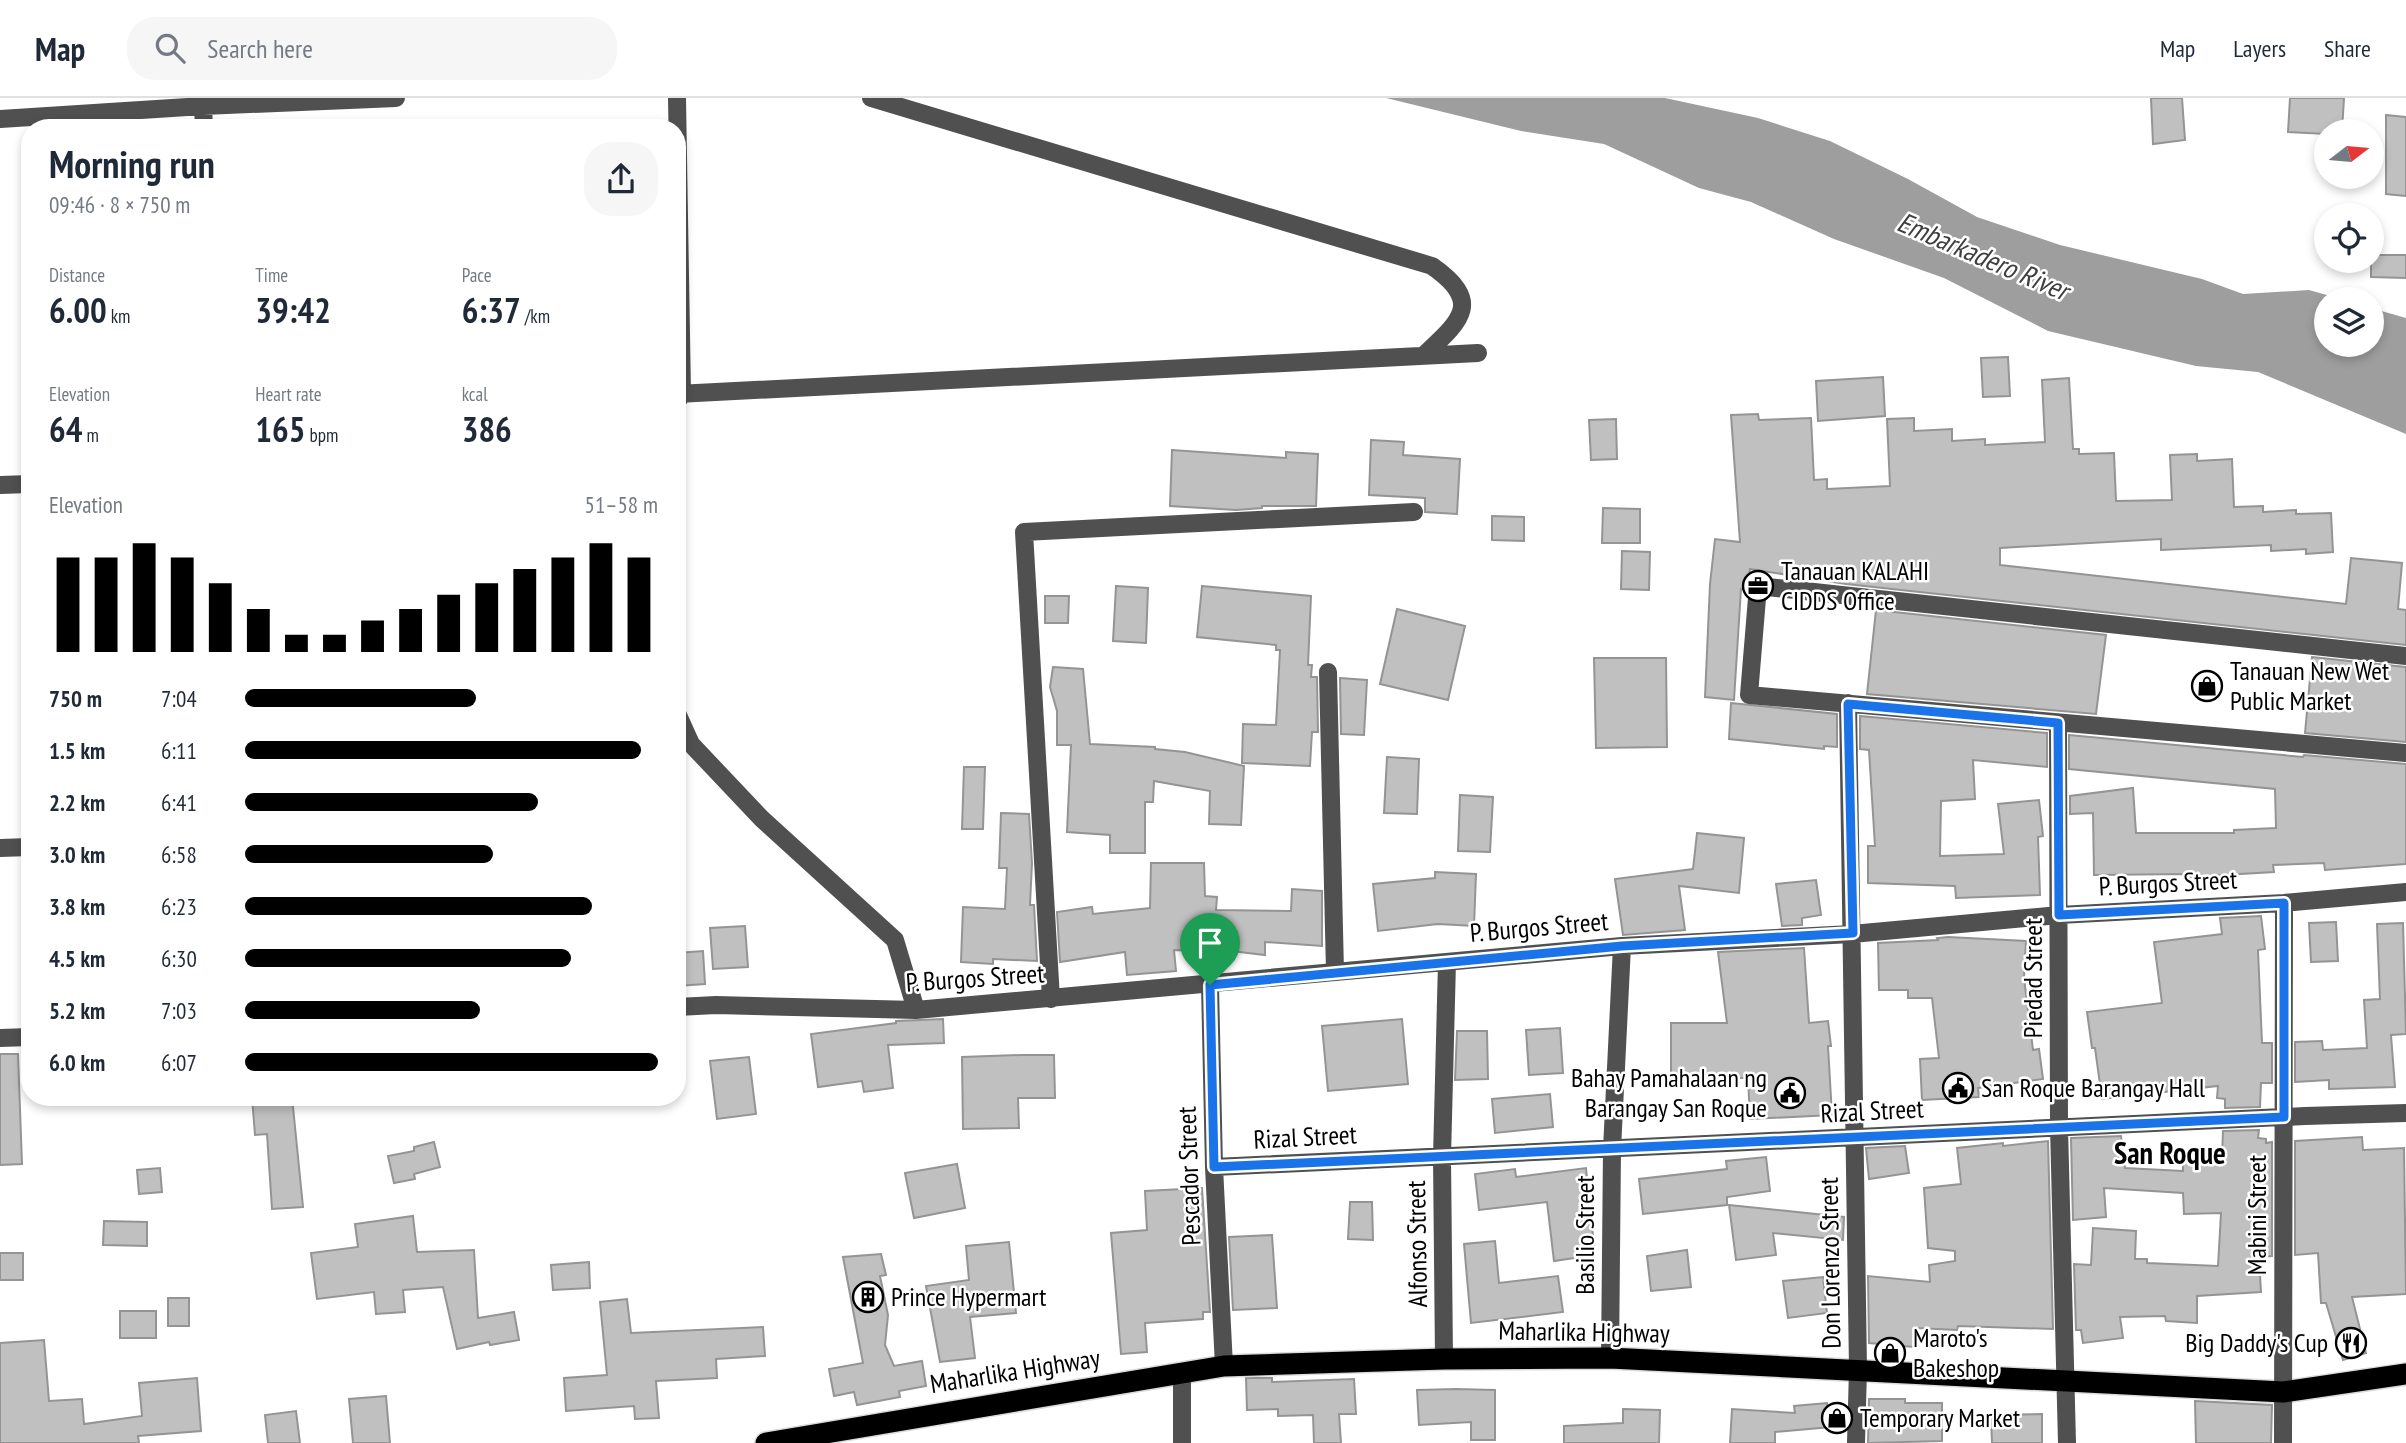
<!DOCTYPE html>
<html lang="en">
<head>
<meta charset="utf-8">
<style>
  :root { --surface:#fff; --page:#f6f6f7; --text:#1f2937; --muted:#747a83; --line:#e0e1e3; --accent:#000 }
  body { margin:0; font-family:"PT Sans Narrow",sans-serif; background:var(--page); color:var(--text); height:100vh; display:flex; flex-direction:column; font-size:26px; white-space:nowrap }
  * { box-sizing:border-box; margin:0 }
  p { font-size:23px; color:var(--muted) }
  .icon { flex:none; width:38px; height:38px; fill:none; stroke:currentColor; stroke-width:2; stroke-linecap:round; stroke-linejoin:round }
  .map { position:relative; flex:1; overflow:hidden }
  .side { position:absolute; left:21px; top:21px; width:665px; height:987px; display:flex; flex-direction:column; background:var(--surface); border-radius:28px; box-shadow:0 4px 10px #0003 }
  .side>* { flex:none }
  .needle { width:46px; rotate:74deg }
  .fabs { position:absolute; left:2314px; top:21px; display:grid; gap:14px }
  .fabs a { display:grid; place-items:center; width:70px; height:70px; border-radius:50%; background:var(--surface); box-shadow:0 4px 10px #0003; font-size:35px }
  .pin { position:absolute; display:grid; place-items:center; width:60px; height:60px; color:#fff; margin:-72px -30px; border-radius:50% 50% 50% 0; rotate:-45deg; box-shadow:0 0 7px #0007 }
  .pin .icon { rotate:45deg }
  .round { display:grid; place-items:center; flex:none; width:74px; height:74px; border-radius:28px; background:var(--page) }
  .overview { display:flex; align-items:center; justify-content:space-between; height:119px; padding:0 28px }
  h1 { font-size:38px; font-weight:700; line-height:52px }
  .metrics { display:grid; grid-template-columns:repeat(3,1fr); gap:10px; height:119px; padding:7px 28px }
  .metrics div { display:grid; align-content:center }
  .metrics b { font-size:35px; font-weight:700 }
  .metrics small { font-size:19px; font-weight:400 }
  .metrics p { font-size:19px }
  .chart { height:196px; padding:14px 28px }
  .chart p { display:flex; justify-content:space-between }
  .chart svg { width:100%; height:126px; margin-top:7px; stroke:var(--accent); stroke-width:6 }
  ul { padding:0 28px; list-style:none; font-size:23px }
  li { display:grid; grid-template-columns:112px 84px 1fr; align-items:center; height:52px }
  li i { height:18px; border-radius:9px; background:var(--accent) }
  header { display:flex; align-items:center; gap:42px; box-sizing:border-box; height:98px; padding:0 35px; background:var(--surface); border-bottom:2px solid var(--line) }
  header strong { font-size:33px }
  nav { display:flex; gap:38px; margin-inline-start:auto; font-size:24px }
  .search { width:490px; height:63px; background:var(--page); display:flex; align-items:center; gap:18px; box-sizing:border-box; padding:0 24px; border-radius:28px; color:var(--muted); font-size:26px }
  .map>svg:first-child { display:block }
  .water { fill:#9e9e9e }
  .building { fill:#c0c0c0; stroke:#949494; stroke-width:2 }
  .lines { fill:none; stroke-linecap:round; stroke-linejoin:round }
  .highway-casing { stroke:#dbdbdb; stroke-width:24 }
  .minor { stroke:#505050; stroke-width:18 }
  .highway { stroke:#000; stroke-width:21 }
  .route-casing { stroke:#fff; stroke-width:14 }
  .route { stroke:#1a73e8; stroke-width:9 }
  .labels { text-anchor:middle; stroke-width:5; stroke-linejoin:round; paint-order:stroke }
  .poi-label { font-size:26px; fill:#000; stroke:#fff; text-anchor:start }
  .street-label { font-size:26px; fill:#000; stroke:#fff }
  .water-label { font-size:28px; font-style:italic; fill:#3f3f3f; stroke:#fff }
  .quarter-label { font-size:30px; font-weight:bold; fill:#000; stroke:#fff }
</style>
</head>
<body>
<header>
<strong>Map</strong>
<div class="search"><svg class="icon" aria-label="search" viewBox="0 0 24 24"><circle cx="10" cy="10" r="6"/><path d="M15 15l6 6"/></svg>Search here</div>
<nav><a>Map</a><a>Layers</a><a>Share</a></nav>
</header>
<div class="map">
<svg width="2406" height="1345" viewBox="0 0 2406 1345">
  <rect width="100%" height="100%" fill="#fff"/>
  <path class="water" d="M1386,0H1665L1758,20L1830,43L1908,81L1977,119L2060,147L2202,181L2243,196L2309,192L2341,201H2326V247H2371V210L2406,220V336L2258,274L2196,268L2048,233L1944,180L1834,141L1751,104L1699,90L1604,46L1521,33Z"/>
  <path class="building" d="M2151,0H2182L2185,42L2153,46Z
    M2290,0H2344L2342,33H2326V36L2288,34Z
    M2386,17L2406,19V98L2386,96Z
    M2371,157H2406V180L2371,179Z
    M2008,259L2010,298L1983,299L1981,260Z
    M1883,279L1885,318L1818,323L1816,283Z
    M2069,280L2073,351H2079V356L2114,355L2116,403L2172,402L2170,357L2197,356V363L2232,361L2234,409L2263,408V414L2296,412V416L2331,415L2333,454L2306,456V451L2271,453V447L2161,452V441L2000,450V467L2346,506L2351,460L2402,465L2398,511L2406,512V547L1846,486L1750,471L1746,492L1741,491L1734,602L1705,599L1710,486L1715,441L1740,444L1731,317L1758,316L1759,322L1811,320L1814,382L1827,381V391L1890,388L1887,321L1914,320V333L1952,331V343L1985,341V347L2045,344L2042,282Z
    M1616,321L1617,361L1591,362L1589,322Z
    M1371,342L1404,344L1403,357L1460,361L1457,416L1425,414V400L1369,397Z
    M1172,352L1286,360V354L1318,356L1316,408H1262V410L1236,412L1170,408Z
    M1603,410L1640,411V445H1602Z
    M1492,418L1524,419V443L1492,442Z
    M1622,453L1650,454L1649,492L1621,491Z
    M1116,488L1148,490L1146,545L1113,543Z
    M1202,488L1311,498L1308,567H1312L1311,579H1317L1318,634H1312L1310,668L1242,665L1243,626L1276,627L1280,552H1276V547L1197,539Z
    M1045,498H1069L1068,525H1045Z
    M1397,511L1465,528L1448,602L1380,586Z
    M1876,512L2106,537L2096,616L1867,596Z
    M2312,559L2406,569V644L2305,635Z
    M1594,560H1666L1667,649L1596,650Z
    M1053,569L1083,571L1090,646L1155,649V651L1185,654L1244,668L1241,727L1209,726L1210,693L1154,683L1153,704H1145V755H1110V737L1067,734L1071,647H1057V613L1050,589Z
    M1340,580L1367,582L1364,637L1341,636Z
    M1731,605L1837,616V649L1824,648V651L1729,641Z
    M1860,618L2047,635V669L1973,662L1975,701L1941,703L1940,758L2004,756L1998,706L2039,702L2043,738L2038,739L2040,797L1956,800L1955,788L1868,785V748H1875L1869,652L1860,651Z
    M2069,637L2303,659L2304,657L2406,666V766L2325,772L2324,765L2273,767L2274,774L2189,779L2188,776L2094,777L2093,715L2070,716V698L2133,690L2136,735H2234V732L2276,730L2275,691L2069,671Z
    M1387,659L1419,661L1417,716L1384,715Z
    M964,669H985L983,731H962Z
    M1460,697L1493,699L1490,754L1458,753Z
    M1001,715L1029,716L1032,765L1030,807H1034L1037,863L993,861V866L961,864L963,809L1005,811L1007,770H999Z
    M1697,735L1744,740L1739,795L1679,788L1685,832L1623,837L1615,781L1693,771Z
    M1151,765H1204L1205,798L1217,799L1216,812L1291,813L1292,791L1322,793V848L1265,844V857L1215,851L1214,854L1174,852L1176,873L1127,877L1125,854L1060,864L1057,814L1092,809L1093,816L1150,810Z
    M1435,774L1476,776L1474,828L1438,826L1378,833L1373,786L1435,780Z
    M1816,782L1821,817L1802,820V827L1782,828L1776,786Z
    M2261,818L2265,851L2258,852L2262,945H2272V985H2261L2260,1009L2225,1010V1001L2217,1000L2218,988L2102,1001L2095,950H2092L2087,914L2162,905L2154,844L2222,836L2220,820Z
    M2336,824L2338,863L2311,864L2309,825Z
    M2403,825L2406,936L2391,937L2395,989L2329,991V982L2295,984V944L2322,943L2323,952L2367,950L2364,902L2380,901L2377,826Z
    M745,828L748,869L713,871L710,830Z
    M1948,839L2026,843L2024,880L2033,952L2039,951L2043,981L1978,990L1979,999L1922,1002L1920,961L1939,960L1932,900H1908V892H1879L1878,845L1938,842L1937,840Z
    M1804,850L1809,925L1828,923L1831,948H1828L1832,1017L1750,1021L1748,980L1671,979V925H1727L1718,854Z
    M703,853L705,886L677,888V855Z
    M943,921L944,945L888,947L893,990L864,994L862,983L818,989L811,936L896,925V923Z
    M1402,921L1408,986L1328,993L1322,928Z
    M1560,930L1563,975L1529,977L1526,932Z
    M1457,933H1487L1488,981L1455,982Z
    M0,956H18L22,1066L0,1067Z
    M1021,957H1054L1055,1000H1018L1019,1030L963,1031L962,959Z
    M749,959L756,1016L717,1021L710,963Z
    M1550,996L1553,1029L1495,1035L1492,1001Z
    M252,999H292L303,1109L272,1111L267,1036L255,1037Z
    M2259,1032L2258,1040L2266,1041V1045L2272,1044V1158L2259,1159L2261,1194L2197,1198V1225L2166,1223L2165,1218L2120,1219L2123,1240L2083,1245L2081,1232H2076L2074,1166L2091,1167L2093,1130L2136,1133L2135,1161H2147V1165L2218,1168L2221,1115L2184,1116L2183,1095L2104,1090L2106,1119L2073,1122L2071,1040L2121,1038L2125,1070L2183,1073V1059H2222L2223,1033Z
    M2362,1039L2363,1052L2404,1050L2406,1196L2352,1199L2366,1255L2343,1262L2326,1205H2321L2318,1155L2295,1157V1043Z
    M2048,1043L2053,1231L1958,1228L1957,1232L1916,1230L1914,1249L1869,1245L1868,1178L1930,1184L1929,1167L1955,1163V1153L1928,1150L1924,1090L1961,1086L1957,1050L2003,1045V1048Z
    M434,1044L440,1069L414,1076L415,1081L394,1085L388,1058L414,1053V1049Z
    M1905,1048L1909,1075L1869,1081L1866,1050Z
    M1766,1059L1770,1093L1727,1099V1107L1643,1116L1639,1081L1727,1071L1726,1063Z
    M957,1066L965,1110L914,1120L905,1075Z
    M160,1070L162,1094L139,1096L137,1072Z
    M1586,1070L1595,1157L1554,1163L1547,1104L1479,1112L1475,1076L1515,1071L1516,1079Z
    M1202,1090L1210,1214H1203V1221L1145,1225L1147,1254L1121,1256L1111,1135L1147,1132L1145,1093Z
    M1350,1104H1372L1373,1142L1348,1141Z
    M1729,1107L1844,1119L1843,1142L1773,1135L1776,1157L1736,1162Z
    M413,1118L417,1154L474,1152L478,1220L514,1214L519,1242L490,1247L489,1244L457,1251L443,1189L403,1192L405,1214L376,1216L374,1194L317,1201L311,1155L358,1149L355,1126Z
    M104,1123L147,1124V1148L103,1147Z
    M1272,1137L1277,1210L1233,1212L1229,1139Z
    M1495,1143L1499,1185L1558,1178L1563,1214L1471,1225L1464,1146Z
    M1009,1144L1016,1215L970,1219L975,1260L940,1264L926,1188L969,1182L966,1148Z
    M1687,1152L1691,1189L1651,1193L1647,1158Z
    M0,1155H23V1182H0Z
    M881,1156L886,1177L880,1178L888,1217L885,1247L894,1268L922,1263L926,1288L899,1293L900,1299L857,1307L854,1294L834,1298L829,1271L863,1265L843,1159Z
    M589,1164L590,1190L553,1192L551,1167Z
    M1823,1179L1827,1215L1788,1220L1783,1183Z
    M168,1200H189V1228H168Z
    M627,1201L631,1235L763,1229L765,1258L716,1261L717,1280L656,1283L659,1320L635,1321L634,1308L566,1313L564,1280L607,1277L600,1204Z
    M120,1213H156V1240H120Z
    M44,1242L49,1303L82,1301L84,1326L142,1318L139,1285L197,1280L201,1333L138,1338L139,1345H0V1245Z
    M1246,1280H1272V1284L1354,1281L1356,1316H1339L1341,1345H1314L1313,1317L1278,1318V1311L1247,1312Z
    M1456,1291L1495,1292V1342H1471V1324L1419,1327L1417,1292Z
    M386,1298L390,1345H353L349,1301Z
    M1869,1301H1905V1305H1942V1343L1868,1345Z
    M2195,1303L2272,1307L2271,1345H2196Z
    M1827,1305L1828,1316H1830L1831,1329L1775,1334V1345H1730L1732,1311L1795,1315L1794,1308Z
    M1623,1311L1660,1312L1659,1345H1564V1328L1623,1325Z
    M296,1313L300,1345H268L265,1317Z
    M2042,1316V1345H1992L1991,1317Z"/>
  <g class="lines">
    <g class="highway-casing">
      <path id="highway" d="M766,1345L1224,1268L1444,1261L1610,1260L2283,1294L2406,1276"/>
    </g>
    <path class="minor" d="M677,0L682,296L677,304
      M871,0L1432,168C1485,205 1459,224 1423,258
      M203,8L204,30
      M0,21L203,8L396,0
      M677,296L1478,255
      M0,387L30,386
      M2406,558L1758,488L1749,597L2406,655
      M1328,574L1335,874
      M1848,605L1858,1271L1856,1345
      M677,615L691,646L762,721L895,842L916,912
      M2058,625L2059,1029L2067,1345
      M0,750L30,749
      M1210,887L1214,1069L1224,1268
      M1051,901L1024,434L1414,414
      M677,909L716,907L916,912L1622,848L1852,836L2059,817L2284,805L2406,794
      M0,940L30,939
      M1214,1069L2305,1018L2406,1015
      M1610,1260L1612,1051L1622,848
      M1444,1261L1442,1059L1447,864
      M1182,1274V1345
      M2283,1345L2284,805"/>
    <use href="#highway" class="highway"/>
  </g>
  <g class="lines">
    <g class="route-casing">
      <path id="route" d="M1848,606L2058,625L2059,817L2284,805V1019L1214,1069L1210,887L1622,848L1853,835Z"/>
    </g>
    <use href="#route" class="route"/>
  </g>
  <defs>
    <g id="office-ring" transform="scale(1.575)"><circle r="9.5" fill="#fff" stroke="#000" stroke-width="1.5"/><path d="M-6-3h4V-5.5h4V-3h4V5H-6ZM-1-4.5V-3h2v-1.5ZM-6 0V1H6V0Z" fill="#000"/></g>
    <g id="shop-ring" transform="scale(1.575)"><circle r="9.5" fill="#fff" stroke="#000" stroke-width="1.5"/><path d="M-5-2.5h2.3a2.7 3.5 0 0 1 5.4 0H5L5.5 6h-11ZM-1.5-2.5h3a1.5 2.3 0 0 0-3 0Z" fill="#000"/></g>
    <g id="civic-ring" transform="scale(1.575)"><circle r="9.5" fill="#fff" stroke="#000" stroke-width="1.5"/><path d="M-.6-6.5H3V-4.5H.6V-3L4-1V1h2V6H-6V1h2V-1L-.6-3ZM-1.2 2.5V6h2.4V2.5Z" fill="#000"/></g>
    <g id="building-ring" transform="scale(1.575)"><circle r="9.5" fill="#fff" stroke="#000" stroke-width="1.5"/><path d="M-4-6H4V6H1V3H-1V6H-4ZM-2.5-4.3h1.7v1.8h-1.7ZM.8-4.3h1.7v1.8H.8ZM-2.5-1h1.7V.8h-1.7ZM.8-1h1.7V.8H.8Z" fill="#000"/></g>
    <g id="restaurant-ring" transform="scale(1.575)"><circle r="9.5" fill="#fff" stroke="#000" stroke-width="1.5"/><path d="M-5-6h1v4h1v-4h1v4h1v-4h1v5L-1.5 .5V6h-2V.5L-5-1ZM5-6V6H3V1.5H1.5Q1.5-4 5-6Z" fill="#000"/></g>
  </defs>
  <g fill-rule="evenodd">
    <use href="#office-ring" x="1758" y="488"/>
    <use href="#shop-ring" x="2207" y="588"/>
    <use href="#civic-ring" x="1958" y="990"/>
    <use href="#civic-ring" x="1790" y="995"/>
    <use href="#building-ring" x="868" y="1199"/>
    <use href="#restaurant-ring" x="2351" y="1245"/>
    <use href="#shop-ring" x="1890" y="1255"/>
    <use href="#shop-ring" x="1837" y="1320"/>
  </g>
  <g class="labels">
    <g class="poi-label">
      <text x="1781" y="482">Tanauan KALAHI<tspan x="1781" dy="30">CIDDS Office</tspan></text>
      <text x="2230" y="582">Tanauan New Wet<tspan x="2230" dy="30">Public Market</tspan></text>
      <text x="1767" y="989" text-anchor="end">Bahay Pamahalaan ng<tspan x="1767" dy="30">Barangay San Roque</tspan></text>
      <text x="1981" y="999">San Roque Barangay Hall</text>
      <text x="891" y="1208">Prince Hypermart</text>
      <text x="1913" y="1249">Maroto's<tspan x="1913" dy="30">Bakeshop</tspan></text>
      <text x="2328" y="1254" text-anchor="end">Big Daddy's Cup</text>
      <text x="1860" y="1329">Temporary Market</text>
    </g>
    <g class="street-label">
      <text transform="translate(2168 785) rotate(-3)" y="9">P. Burgos Street</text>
      <text transform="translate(1539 829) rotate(-5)" y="9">P. Burgos Street</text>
      <text transform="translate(975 880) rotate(-4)" y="9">P. Burgos Street</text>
      <text transform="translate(2033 880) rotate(-90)" y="9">Piedad Street</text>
      <text transform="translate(1872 1013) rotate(-3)" y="9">Rizal Street</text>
      <text transform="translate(1305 1039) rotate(-3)" y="9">Rizal Street</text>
      <text transform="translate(1189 1078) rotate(-92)" y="9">Pescador Street</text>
      <text transform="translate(2257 1117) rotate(-90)" y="9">Mabini Street</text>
      <text transform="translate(1585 1137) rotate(-90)" y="9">Basilio Street</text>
      <text transform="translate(1417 1146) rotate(-91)" y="9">Alfonso Street</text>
      <text transform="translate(1830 1165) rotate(-91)" y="9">Don Lorenzo Street</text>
      <text transform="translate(1584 1234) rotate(1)" y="9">Maharlika Highway</text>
      <text transform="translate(1015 1273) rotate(-9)" y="9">Maharlika Highway</text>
    </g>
    <g class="water-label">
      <text transform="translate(1983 158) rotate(23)" y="10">Embarkadero River</text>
    </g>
    <g class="quarter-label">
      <text x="2170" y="1066">San Roque</text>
    </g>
  </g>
</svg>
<div class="fabs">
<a><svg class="needle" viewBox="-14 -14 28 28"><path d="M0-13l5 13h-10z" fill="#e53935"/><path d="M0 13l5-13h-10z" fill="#747a83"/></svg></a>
<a><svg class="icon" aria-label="locate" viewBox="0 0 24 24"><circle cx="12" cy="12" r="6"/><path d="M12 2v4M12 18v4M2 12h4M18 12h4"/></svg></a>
<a><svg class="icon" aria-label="layers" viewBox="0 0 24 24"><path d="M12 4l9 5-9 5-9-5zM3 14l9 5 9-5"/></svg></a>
</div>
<div class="pin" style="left:1210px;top:887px;background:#1e9e55"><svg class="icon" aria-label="arrive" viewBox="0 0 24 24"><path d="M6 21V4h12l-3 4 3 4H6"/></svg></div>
<section class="side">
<div class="overview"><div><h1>Morning run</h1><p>09:46 · 8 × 750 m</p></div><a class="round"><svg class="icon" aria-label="share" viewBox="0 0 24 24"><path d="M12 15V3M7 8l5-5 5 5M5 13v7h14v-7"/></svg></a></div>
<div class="metrics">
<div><p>Distance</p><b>6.00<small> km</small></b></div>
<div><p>Time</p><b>39:42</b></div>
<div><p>Pace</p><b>6:37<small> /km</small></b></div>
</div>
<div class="metrics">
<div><p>Elevation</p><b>64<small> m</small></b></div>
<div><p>Heart rate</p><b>165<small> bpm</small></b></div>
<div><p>kcal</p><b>386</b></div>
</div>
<div class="chart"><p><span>Elevation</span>51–58 m</p>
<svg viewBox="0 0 160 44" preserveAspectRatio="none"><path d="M5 44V11M15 44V11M25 44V6M35 44V11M45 44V20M55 44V29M65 44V38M75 44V38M85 44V33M95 44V29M105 44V24M115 44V20M125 44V15M135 44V11M145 44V6M155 44V11"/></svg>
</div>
<ul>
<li><b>750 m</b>7:04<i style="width:56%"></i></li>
<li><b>1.5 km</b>6:11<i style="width:96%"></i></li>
<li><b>2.2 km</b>6:41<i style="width:71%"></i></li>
<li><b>3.0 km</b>6:58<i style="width:60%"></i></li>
<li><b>3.8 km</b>6:23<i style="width:84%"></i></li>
<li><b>4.5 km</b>6:30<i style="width:79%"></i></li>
<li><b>5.2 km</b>7:03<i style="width:57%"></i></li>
<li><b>6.0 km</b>6:07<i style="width:100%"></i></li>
</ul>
</section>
</div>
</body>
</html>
